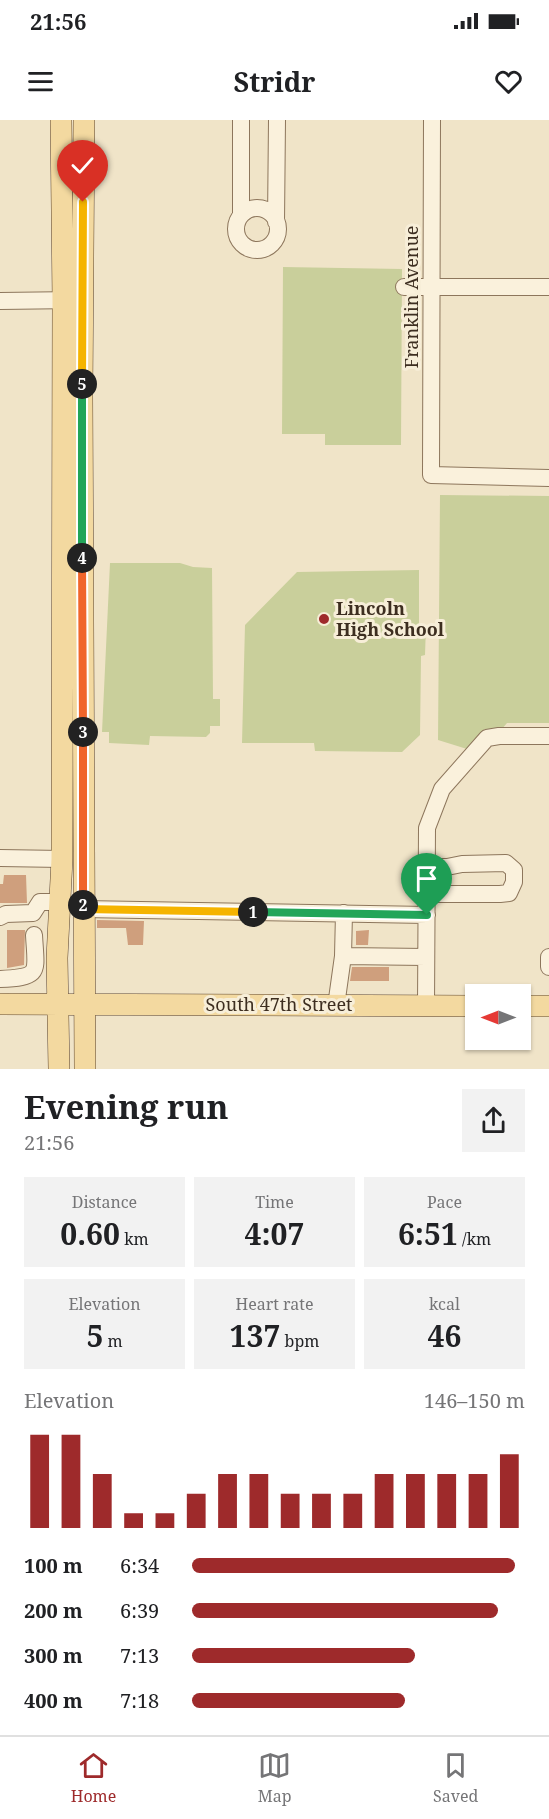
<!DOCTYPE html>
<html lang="en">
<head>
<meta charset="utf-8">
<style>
  :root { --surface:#fff; --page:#f2f2f2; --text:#202124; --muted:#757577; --line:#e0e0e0; --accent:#9e2a2b }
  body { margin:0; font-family:"Noto Serif",serif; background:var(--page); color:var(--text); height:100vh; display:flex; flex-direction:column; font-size:22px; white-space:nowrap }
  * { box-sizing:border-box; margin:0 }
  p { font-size:20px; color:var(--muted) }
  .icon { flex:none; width:33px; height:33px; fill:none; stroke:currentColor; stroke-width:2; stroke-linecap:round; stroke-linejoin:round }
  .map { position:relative; height:949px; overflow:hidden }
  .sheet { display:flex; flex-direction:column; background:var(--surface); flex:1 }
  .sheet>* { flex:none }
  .needle { width:39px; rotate:270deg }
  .fabs { position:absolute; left:465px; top:864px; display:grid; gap:12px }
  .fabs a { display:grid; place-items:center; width:66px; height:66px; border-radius:0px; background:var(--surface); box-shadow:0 2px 4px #0004; font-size:30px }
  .pin { position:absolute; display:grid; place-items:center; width:51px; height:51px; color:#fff; margin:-62px -26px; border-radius:50% 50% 50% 0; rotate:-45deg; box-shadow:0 0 6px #0007 }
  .pin .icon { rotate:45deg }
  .km { position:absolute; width:30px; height:30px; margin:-15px; border-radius:50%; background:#222; color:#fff; font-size:16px; line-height:30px; text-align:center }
  .round { display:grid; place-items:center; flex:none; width:63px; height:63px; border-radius:0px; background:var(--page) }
  .summary { display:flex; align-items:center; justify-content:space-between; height:102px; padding:0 24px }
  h1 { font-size:33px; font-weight:700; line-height:45px }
  .figures { display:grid; grid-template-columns:repeat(3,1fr); gap:9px; height:102px; padding:6px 24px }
  .figures div { display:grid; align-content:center; border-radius:0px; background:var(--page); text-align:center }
  .figures b { font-size:30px; font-weight:700 }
  .figures small { font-size:16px; font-weight:400 }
  .figures p { font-size:16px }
  .chart { height:168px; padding:12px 24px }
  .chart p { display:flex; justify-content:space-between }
  .chart svg { width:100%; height:108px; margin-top:6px; stroke:var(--accent); stroke-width:6 }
  ul { padding:0 24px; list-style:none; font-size:20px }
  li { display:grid; grid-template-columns:96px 72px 1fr; align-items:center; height:45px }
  li i { height:15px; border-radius:8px; background:var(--accent) }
  .status { display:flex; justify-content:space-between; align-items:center; height:42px; padding:0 30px; background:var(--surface); direction:ltr }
  .status svg { height:16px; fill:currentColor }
  header { display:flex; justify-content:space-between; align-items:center; height:78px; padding:0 24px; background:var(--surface); font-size:27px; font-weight:700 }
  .tabs { display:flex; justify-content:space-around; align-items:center; height:84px; border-top:2px solid var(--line); background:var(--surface); font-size:16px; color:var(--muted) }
  .tabs a { display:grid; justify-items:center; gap:3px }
  .tabs .active { color:var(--accent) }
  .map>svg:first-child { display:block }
  .green { fill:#c9cf9b }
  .building { fill:#cf9f7d }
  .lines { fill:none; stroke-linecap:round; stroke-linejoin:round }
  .minor-casing { stroke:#8d765c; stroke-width:18 }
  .major-casing { stroke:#5b4430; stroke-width:22 }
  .minor { stroke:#faf1dc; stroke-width:16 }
  .major { stroke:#f3d9a0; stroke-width:21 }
  .split-1-casing { stroke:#fff; stroke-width:12 }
  .split-2-casing { stroke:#fff; stroke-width:12 }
  .split-3-casing { stroke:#fff; stroke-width:12 }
  .split-4-casing { stroke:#fff; stroke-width:12 }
  .split-5-casing { stroke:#fff; stroke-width:12 }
  .split-6-casing { stroke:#fff; stroke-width:12 }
  .split-1 { stroke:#22a559; stroke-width:8 }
  .split-2 { stroke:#f5b400; stroke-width:8 }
  .split-3 { stroke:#f0652b; stroke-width:8 }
  .split-4 { stroke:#f0652b; stroke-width:8 }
  .split-5 { stroke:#22a559; stroke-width:8 }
  .split-6 { stroke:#f5b400; stroke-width:8 }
  .poi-dot { fill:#9e2a2b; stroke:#f7eed8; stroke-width:2 }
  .labels { text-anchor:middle; stroke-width:6; stroke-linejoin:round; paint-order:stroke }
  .street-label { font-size:18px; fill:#3d2e20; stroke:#f7eed8 }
  .poi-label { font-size:18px; font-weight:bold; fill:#3d2e20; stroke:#f7eed8; text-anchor:start }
</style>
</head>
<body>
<div class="status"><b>21:56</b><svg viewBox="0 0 49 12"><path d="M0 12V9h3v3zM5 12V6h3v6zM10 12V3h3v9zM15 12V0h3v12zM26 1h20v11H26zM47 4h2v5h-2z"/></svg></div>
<header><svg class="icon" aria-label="menu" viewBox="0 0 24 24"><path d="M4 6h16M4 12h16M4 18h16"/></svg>Stridr<svg class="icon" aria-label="heart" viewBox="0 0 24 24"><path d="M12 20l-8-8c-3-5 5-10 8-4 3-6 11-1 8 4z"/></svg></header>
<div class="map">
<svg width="549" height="949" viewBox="0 0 549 949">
  <rect width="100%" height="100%" fill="#f0e4c8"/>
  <path class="green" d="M283,147L402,149L401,325H325V314H282Z
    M440,375L549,376V603H507L501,610L485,609L467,629L438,620Z
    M110,443H180L193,447L212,448L213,579H220V606H210V613L206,617L150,616L149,625L109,623V612H102Z
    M419,450V506H426L425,535L421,536L420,615L402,632L315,631L314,623H242L245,505L297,452Z"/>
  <path class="building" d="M4,755H26L27,783H0V764H3Z
    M97,800L144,801L143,825H128L126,808H97Z
    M7,810H25L24,845L7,848Z
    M369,810L368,825H356V811Z
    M352,847H389V861H350Z"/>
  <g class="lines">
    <g class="minor-casing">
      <path id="minor" d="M241,0V95
        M432,0L431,355L549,358
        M236 109a21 21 0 1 1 42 0a21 21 0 1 1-42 0Z
        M276,102L277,0
        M404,167H549
        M0,181L75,180
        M0,738L62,739
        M427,747H447L462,744L506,743L514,750V762L509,773L500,774H427
        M83,789L427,795
        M0,797L6,794L33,793L40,782H61
        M343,836L344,793
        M549,837V847
        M0,859C42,857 36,853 34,815
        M336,886L343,836L426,837
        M426,886L427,708L442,669L487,618L499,616H549"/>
    </g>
    <g class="major-casing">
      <path id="major" d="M84,0L82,274L85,949
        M0,884L476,886
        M520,886H549
        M59,949L57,838L62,739L63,180L61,0"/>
    </g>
    <use href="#minor" class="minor"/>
    <use href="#major" class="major"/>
  </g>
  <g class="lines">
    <g class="split-1-casing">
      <path id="split-1" d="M253,792L427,795"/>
    </g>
    <g class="split-2-casing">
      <path id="split-2" d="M83,785V789L253,792"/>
    </g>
    <g class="split-3-casing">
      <path id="split-3" d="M83,612V785"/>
    </g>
    <g class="split-4-casing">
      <path id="split-4" d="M82,438L83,612"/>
    </g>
    <g class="split-5-casing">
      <path id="split-5" d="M82,264V438"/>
    </g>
    <g class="split-6-casing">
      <path id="split-6" d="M82,264L83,82"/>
    </g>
    <use href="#split-1" class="split-1"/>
    <use href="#split-2" class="split-2"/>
    <use href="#split-3" class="split-3"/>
    <use href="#split-4" class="split-4"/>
    <use href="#split-5" class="split-5"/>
    <use href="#split-6" class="split-6"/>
  </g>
  <circle class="poi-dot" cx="324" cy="499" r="6"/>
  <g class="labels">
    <g class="street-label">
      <text transform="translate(412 177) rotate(-90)" y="6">Franklin Avenue</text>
      <text x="279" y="891">South 47th Street</text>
    </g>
    <g class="poi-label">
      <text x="336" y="495">Lincoln<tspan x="336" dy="21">High School</tspan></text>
    </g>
  </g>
</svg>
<div class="fabs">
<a><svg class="needle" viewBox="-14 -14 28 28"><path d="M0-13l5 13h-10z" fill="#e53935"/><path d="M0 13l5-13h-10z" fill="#757577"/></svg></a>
</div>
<div class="pin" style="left:427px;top:795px;background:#1e9e55"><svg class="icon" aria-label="arrive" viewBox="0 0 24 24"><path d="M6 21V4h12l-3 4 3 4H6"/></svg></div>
<div class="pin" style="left:83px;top:82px;background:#d93025"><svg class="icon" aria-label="check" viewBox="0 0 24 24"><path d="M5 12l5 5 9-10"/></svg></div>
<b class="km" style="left:253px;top:792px">1</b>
<b class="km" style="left:83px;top:785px">2</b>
<b class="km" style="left:83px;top:612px">3</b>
<b class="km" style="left:82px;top:438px">4</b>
<b class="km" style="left:82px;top:264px">5</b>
</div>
<section class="sheet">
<div class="summary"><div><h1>Evening run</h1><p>21:56</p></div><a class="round"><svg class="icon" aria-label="share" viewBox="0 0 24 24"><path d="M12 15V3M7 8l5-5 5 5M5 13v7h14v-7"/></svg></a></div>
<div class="figures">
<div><p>Distance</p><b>0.60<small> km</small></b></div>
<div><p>Time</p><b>4:07</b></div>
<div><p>Pace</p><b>6:51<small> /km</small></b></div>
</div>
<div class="figures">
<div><p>Elevation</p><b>5<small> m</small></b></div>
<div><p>Heart rate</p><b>137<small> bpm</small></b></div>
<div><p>kcal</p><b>46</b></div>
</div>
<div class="chart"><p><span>Elevation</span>146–150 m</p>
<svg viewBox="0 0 160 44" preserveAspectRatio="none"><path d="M5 44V6M15 44V6M25 44V22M35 44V38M45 44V38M55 44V30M65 44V22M75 44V22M85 44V30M95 44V30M105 44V30M115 44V22M125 44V22M135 44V22M145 44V22M155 44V14"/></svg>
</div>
<ul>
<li><b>100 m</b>6:34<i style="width:97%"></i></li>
<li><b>200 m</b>6:39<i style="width:92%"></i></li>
<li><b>300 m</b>7:13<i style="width:67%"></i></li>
<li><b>400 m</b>7:18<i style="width:64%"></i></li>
</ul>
</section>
<nav class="tabs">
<a class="active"><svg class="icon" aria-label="home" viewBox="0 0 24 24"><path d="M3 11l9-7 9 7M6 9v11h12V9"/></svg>Home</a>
<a><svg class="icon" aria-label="map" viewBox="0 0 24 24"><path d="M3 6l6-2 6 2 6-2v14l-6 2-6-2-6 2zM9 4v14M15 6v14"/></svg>Map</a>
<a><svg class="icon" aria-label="saved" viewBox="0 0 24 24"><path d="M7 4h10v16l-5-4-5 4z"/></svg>Saved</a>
</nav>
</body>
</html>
